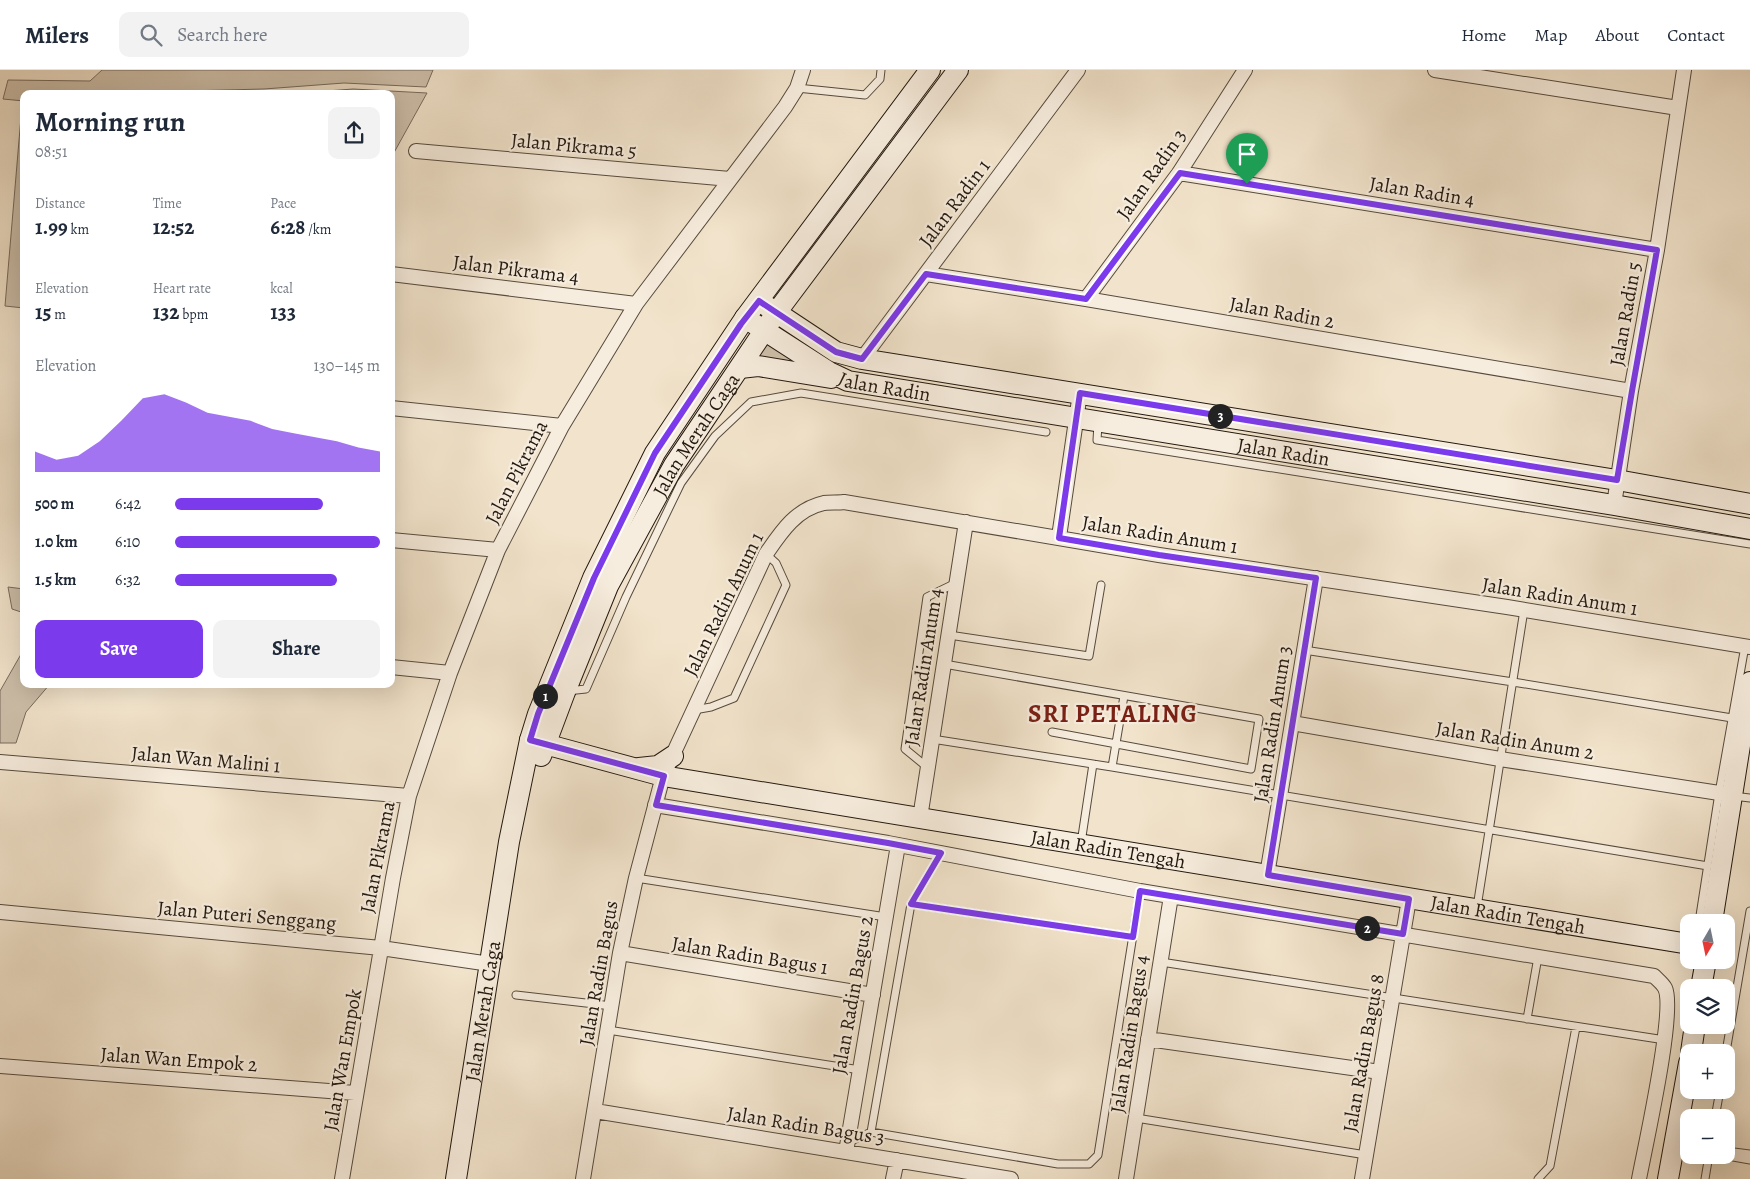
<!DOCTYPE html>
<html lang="en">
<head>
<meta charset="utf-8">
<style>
  :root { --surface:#fff; --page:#f2f2f3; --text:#1f2937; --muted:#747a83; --line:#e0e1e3; --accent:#7c3aed }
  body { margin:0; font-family:Alegreya,serif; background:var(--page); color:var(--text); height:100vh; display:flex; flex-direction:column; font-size:19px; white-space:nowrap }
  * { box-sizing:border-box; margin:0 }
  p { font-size:16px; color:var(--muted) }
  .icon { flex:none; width:28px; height:28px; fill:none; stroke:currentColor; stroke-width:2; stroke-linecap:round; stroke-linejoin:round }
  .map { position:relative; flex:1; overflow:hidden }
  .side { position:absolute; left:20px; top:20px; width:375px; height:598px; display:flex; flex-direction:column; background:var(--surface); border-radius:10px; box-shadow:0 5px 20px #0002 }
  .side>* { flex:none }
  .needle { width:32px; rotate:189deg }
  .tools { position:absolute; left:1680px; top:844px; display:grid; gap:10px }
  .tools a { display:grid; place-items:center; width:55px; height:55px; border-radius:10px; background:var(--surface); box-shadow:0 5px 20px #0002; font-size:25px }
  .pin { position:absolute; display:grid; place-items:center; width:42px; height:42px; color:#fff; margin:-51px -21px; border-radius:50% 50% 50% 0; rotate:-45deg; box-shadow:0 0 5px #0007 }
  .pin .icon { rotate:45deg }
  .km { position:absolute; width:25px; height:25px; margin:-12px; border-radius:50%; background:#222; color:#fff; font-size:14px; line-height:25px; text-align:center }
  .round { display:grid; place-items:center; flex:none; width:52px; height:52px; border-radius:10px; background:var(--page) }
  .summary { display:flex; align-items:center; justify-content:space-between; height:85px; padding:0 15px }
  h1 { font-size:28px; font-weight:700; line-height:38px }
  .figures { display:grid; grid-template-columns:repeat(3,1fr); gap:8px; height:85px; padding:5px 15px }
  .figures div { display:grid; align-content:center }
  .figures b { font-size:21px; font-weight:700 }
  .figures small { font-size:14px; font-weight:400 }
  .figures p { font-size:14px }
  .chart { height:140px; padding:10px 15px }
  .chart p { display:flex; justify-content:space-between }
  .chart svg { width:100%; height:90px; margin-top:5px; fill:var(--accent); opacity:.7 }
  .cta { display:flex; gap:10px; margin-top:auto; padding:10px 15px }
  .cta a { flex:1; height:58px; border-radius:10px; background:var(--accent); color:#fff; font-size:20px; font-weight:700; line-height:58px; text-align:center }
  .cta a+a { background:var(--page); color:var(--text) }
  ul { padding:0 15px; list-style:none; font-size:16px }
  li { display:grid; grid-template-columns:80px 60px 1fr; align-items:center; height:38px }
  li i { height:12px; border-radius:6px; background:var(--accent) }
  header { display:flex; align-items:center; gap:30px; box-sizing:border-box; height:70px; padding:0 25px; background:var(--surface); border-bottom:1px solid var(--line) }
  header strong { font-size:24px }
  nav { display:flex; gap:28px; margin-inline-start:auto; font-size:18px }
  .search { width:350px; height:45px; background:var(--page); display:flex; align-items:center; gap:12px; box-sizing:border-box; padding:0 18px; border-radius:10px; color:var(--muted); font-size:19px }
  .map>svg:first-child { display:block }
  .green { fill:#cfc1ac; stroke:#786c5e }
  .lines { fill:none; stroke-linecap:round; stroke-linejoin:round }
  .lane-casing { stroke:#564b3e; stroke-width:9 }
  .street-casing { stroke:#564b3e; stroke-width:16 }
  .secondary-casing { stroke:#22180f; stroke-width:22 }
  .lane { stroke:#f7edde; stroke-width:7 }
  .street { stroke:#f7edde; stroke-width:14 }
  .secondary { stroke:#f7edde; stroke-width:20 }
  .route-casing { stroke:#fff; stroke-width:10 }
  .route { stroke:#7c3aed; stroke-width:6 }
  .labels { text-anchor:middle; stroke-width:4.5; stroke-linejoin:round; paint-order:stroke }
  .street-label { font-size:20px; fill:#22180f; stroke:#f7edde }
  .district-label { font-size:25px; font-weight:bold; letter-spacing:1px; fill:#7a1f14; stroke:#f7edde }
</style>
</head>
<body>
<header>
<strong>Milers</strong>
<div class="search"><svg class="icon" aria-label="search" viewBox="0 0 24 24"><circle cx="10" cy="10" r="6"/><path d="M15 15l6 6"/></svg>Search here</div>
<nav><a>Home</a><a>Map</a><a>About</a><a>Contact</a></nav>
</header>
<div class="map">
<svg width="1750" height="1109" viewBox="0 0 1750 1109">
  <rect width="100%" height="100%" fill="#f2e4cc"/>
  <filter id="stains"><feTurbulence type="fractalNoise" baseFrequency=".004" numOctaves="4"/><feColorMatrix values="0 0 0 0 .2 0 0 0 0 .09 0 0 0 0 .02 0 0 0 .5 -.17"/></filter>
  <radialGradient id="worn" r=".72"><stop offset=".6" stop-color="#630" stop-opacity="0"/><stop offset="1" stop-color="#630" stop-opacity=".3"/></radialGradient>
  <path class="green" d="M102,0H433L426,17L344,13L264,19L186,21V24H24V31L3,29L8,10L90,11Z
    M353,19L427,23L391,88V24H288Z
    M22,35H24V238L5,236Z
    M766,264L810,294L753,286Z
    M8,517L24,519V543L12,539Z
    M24,579V614H50L26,642L16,673H0V621Z"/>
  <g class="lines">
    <g class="lane-casing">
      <path id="lane" d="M797,18L865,25L880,9L881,0
        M1098,354L1097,370L1750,474
        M949,565L1089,586L1101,515
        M1304,580L1513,612L1732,648
        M944,594L1259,649L1251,699L1052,662
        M567,621L586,619L626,527L681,413L715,366L751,332L801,323L1046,362
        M694,640L711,637L734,628L786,515L776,493L766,484
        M932,669L1112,697L1708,796
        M927,697L905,679L927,527L956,513
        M1112,697L1124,626
        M1733,726L1750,728
        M1081,773L1093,694
        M636,808L886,847
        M911,834L1133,867
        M1477,837L1524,540
        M1699,852L1719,723L1745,576
        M1161,892L1665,970
        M516,925L612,936
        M1527,949L1538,887
        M608,960L860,1000
        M1726,982L1750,841
        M1136,1048L1366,1085
        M1715,1048L1720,1020
        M871,1062L911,834L941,783
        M847,1073L871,1062L1058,1094H1089L1098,1085L1140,821
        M1675,1076L1689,1078
        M1726,1081L1750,1084
        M1722,1085L1750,1090
        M1538,1109L1550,1096L1576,957
        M1705,1109L1709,1085"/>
    </g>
    <g class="street-casing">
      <path id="street" d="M1435,0L1678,38
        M416,81L730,109
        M1179,103L1657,180
        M391,204L636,234
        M926,204L1086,229L1631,321
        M1086,229L1179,103L1245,0
        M862,289L1078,0
        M391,338L562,356
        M1614,435L1631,321L1657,180L1684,0
        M1059,467L1080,323
        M391,470L498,480
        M391,597L450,603
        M1292,653L1500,689L1732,725
        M0,692L409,726
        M655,735L888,773L1140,821L1654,906C1658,910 1663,914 1665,918C1676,940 1645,1077 1639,1109
        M920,748L966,452
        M1267,805L1316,508
        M0,842L381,878L490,894
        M620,883L873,925
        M1148,969L1380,1002
        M0,996L355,1023
        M595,1041L1011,1109
        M846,1082L898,775
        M342,1109L393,808L409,726L450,603L498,480L562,356L636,234L785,37L797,18L803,0
        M583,1109L620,883L636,808L663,706L766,484C781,462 796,439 824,433C830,432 838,433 844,432L1159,485L1507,537L1750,577
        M893,1109L897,1090
        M1126,1109L1171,826
        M1362,1109L1409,829"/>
    </g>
    <g class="secondary-casing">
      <g id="secondary">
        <path d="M759,231L836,282L862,289L1617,410L1750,434"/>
        <path id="s1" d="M745,248L829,302L848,311L1614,435L1750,459"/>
        <path d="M740,298L758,296L831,308"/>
        <path id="s2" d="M530,670L663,706L1689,874"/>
        <path id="s3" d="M541,686L565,622L608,516L674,395L776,243L958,0"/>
        <path d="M639,698L658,696L673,686"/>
        <path d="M1712,852L1750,612"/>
        <path d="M1701,918L1706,890"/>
        <path d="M1691,982L1695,955"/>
        <path id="s4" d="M456,1109L509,772L530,670L538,644L593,508L655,383L745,248L930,0"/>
        <path d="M1668,1109L1689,993"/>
      </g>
    </g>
    <use href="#lane" class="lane"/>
    <use href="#street" class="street"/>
    <use href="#secondary" class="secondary"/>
  </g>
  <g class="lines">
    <g class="route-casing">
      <path id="route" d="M1180,103L1657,180L1632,321L1617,410L1080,323L1059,468L1159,485L1316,508L1268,805L1409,829L1403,864L1140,821L1133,867L911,834L941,783L888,773L656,735L664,706L530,670L538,644L594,508L655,383L741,254L759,231L836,282L862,289L926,204L1086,229Z"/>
    </g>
    <use href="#route" class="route"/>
  </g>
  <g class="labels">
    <g class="street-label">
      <text transform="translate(574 75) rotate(5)" y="7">Jalan Pikrama 5</text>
      <text transform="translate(1151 104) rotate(-55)" y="7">Jalan Radin 3</text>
      <text transform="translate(1422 121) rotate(9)" y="7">Jalan Radin 4</text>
      <text transform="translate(954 133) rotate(-53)" y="7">Jalan Radin 1</text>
      <text transform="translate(516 199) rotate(7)" y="7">Jalan Pikrama 4</text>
      <text transform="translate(1282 242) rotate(10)" y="7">Jalan Radin 2</text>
      <text transform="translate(1625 244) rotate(-80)" y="7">Jalan Radin 5</text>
      <text dy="7" stroke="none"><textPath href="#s1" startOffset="158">Jalan Radin</textPath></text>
      <text dy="7" stroke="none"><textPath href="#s3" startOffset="358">Jalan Merah Caga</textPath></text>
      <text dy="7" stroke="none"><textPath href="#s1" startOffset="562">Jalan Radin</textPath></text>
      <text transform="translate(516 402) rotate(-63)" y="7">Jalan Pikrama</text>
      <text transform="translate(1160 464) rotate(9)" y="7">Jalan Radin Anum 1</text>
      <text transform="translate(1560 526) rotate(9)" y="7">Jalan Radin Anum 1</text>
      <text transform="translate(723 534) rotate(-64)" y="7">Jalan Radin Anum 1</text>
      <text transform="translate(923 597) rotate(-81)" y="7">Jalan Radin Anum 4</text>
      <text transform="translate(1272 654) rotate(-81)" y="7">Jalan Radin Anum 3</text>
      <text transform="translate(1515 670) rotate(9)" y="7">Jalan Radin Anum 2</text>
      <text transform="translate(206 689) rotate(5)" y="7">Jalan Wan Malini 1</text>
      <text dy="7" stroke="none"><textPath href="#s2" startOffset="589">Jalan Radin Tengah</textPath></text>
      <text transform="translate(377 787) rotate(-79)" y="7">Jalan Pikrama</text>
      <text transform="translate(247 845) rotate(5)" y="7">Jalan Puteri Senggang</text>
      <text dy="7" stroke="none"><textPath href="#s2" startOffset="994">Jalan Radin Tengah</textPath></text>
      <text transform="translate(750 885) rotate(9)" y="7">Jalan Radin Bagus 1</text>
      <text transform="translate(598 903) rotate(-80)" y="7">Jalan Radin Bagus</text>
      <text transform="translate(852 925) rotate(-80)" y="7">Jalan Radin Bagus 2</text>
      <text dy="7" stroke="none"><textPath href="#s4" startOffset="170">Jalan Merah Caga</textPath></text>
      <text transform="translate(1129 964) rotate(-81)" y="7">Jalan Radin Bagus 4</text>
      <text transform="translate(1363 983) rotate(-80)" y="7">Jalan Radin Bagus 8</text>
      <text transform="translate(179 989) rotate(4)" y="7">Jalan Wan Empok 2</text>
      <text transform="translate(342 990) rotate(-80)" y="7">Jalan Wan Empok</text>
      <text transform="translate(806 1055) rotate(9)" y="7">Jalan Radin Bagus 3</text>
    </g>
    <g class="district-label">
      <text x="1113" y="652">SRI PETALING</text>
    </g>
  </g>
  <rect width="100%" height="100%" filter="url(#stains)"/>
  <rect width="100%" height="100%" fill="url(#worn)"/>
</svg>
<div class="tools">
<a><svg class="needle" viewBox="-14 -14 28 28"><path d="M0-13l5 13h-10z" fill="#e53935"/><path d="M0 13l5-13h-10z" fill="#747a83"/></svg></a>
<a><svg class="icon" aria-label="layers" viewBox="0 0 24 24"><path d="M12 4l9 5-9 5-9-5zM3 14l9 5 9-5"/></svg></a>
<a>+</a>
<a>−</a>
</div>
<div class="pin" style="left:1247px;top:114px;background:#1e9e55"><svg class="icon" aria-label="arrive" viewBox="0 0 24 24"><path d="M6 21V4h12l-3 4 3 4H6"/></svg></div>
<b class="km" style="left:545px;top:626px">1</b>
<b class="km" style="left:1367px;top:858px">2</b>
<b class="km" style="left:1220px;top:346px">3</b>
<section class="side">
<div class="summary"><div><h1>Morning run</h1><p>08:51</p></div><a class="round"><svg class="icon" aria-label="share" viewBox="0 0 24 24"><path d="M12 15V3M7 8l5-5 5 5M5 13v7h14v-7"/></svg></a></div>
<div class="figures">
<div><p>Distance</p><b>1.99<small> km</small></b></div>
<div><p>Time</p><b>12:52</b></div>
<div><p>Pace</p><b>6:28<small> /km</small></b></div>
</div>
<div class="figures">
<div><p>Elevation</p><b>15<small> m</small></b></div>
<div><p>Heart rate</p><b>132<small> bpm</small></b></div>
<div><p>kcal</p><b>133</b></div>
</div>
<div class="chart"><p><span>Elevation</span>130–145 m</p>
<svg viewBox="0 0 160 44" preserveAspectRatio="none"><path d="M0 44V34L10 38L20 36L30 29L40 19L50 8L60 6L70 10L80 15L90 17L100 19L110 23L120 25L130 27L140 29L150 32L160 34V44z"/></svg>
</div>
<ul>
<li><b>500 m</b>6:42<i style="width:72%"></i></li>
<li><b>1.0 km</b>6:10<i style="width:100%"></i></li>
<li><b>1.5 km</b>6:32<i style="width:79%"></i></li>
</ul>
<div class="cta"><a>Save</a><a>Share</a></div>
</section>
</div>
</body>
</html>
